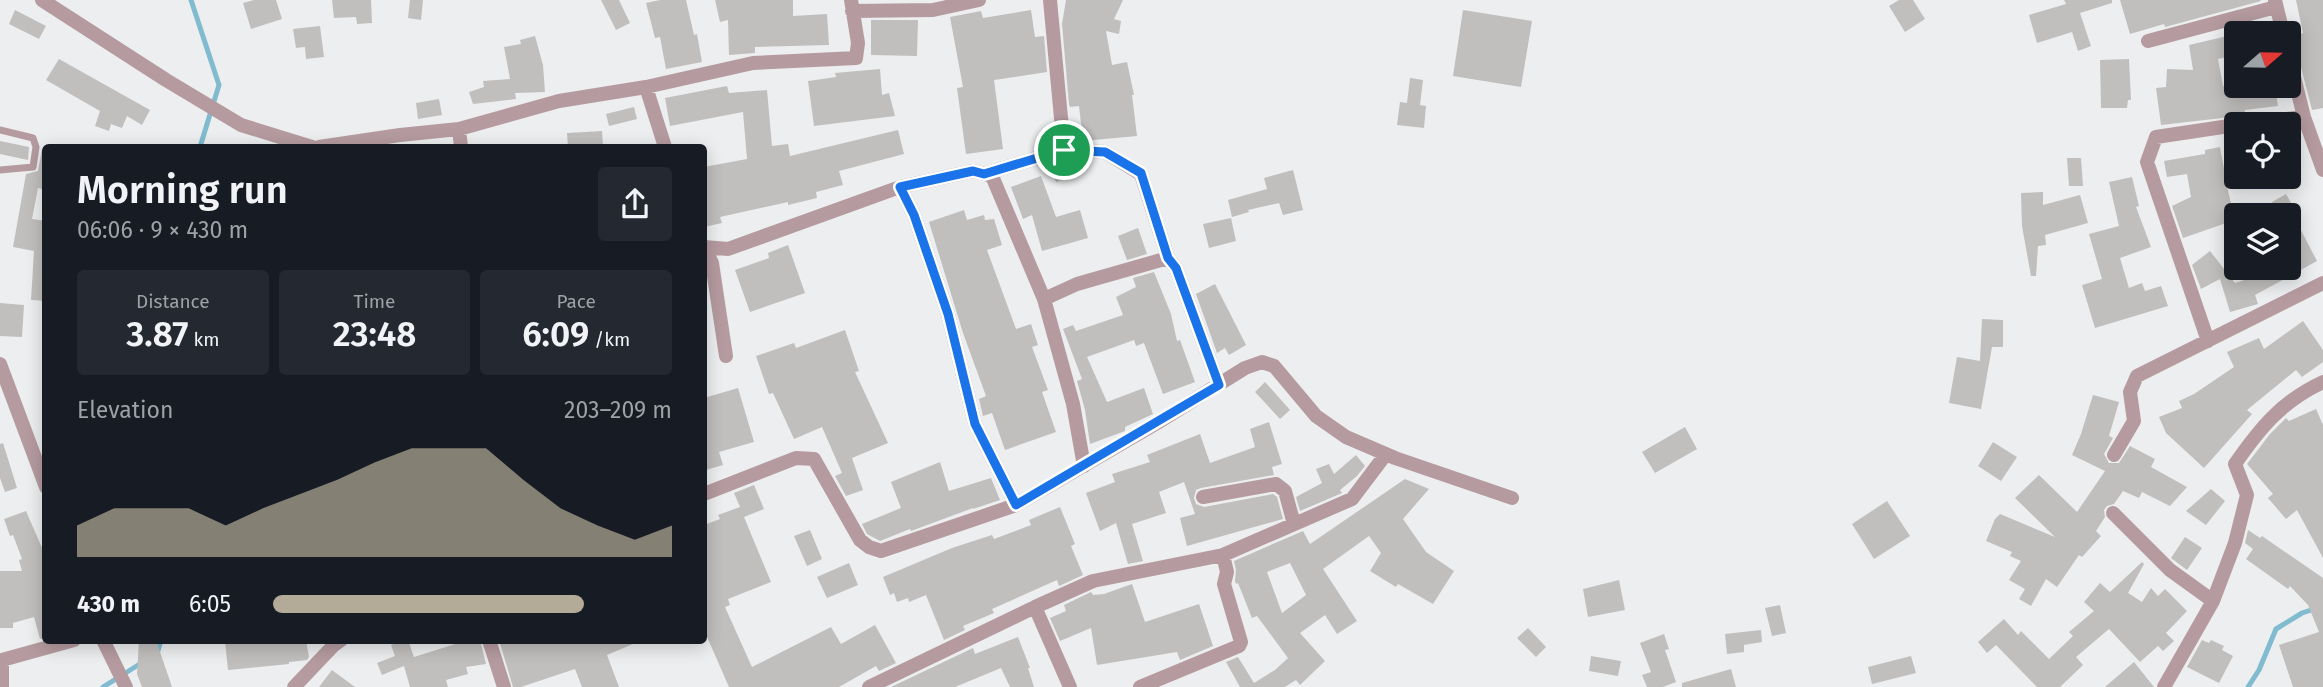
<!DOCTYPE html>
<html lang="en">
<head>
<meta charset="utf-8">
<style>
  :root { --surface:#171b24; --page:#242831; --text:#f1f3f6; --muted:#9ea1a6; --accent:#b3ab97 }
  body { margin:0; font-family:"Fira Sans",sans-serif; background:var(--page); color:var(--text); height:100vh; display:flex; flex-direction:column; font-size:26px; white-space:nowrap }
  * { box-sizing:border-box; margin:0 }
  p { font-size:23px; color:var(--muted) }
  .icon { flex:none; width:38px; height:38px; fill:none; stroke:currentColor; stroke-width:2; stroke-linecap:round; stroke-linejoin:round }
  .map { position:relative; flex:1; overflow:hidden }
  .side { position:absolute; left:42px; top:144px; width:665px; height:500px; display:flex; flex-direction:column; background:var(--surface); border-radius:7px; box-shadow:0 4px 18px #0003 }
  .side>* { flex:none }
  .needle { width:46px; rotate:70deg }
  .fabs { position:absolute; left:2224px; top:21px; display:grid; gap:14px }
  .fabs a { display:grid; place-items:center; width:77px; height:77px; border-radius:7px; background:var(--surface); box-shadow:0 4px 18px #0003; font-size:35px }
  .pin { position:absolute; display:grid; place-items:center; width:60px; height:60px; color:#fff; margin:-30px; border:4px solid #fff; border-radius:50%; box-shadow:0 2px 7px #0007 }
  .round { display:grid; place-items:center; flex:none; width:74px; height:74px; border-radius:7px; background:var(--page) }
  .overview { display:flex; align-items:center; justify-content:space-between; height:119px; padding:0 35px }
  h1 { font-size:38px; font-weight:600; line-height:52px }
  .metrics { display:grid; grid-template-columns:repeat(3,1fr); gap:10px; height:119px; padding:7px 35px }
  .metrics div { display:grid; align-content:center; border-radius:7px; background:var(--page); text-align:center }
  .metrics b { font-size:35px; font-weight:600 }
  .metrics small { font-size:19px; font-weight:400 }
  .metrics p { font-size:19px }
  .chart { height:196px; padding:14px 35px }
  .chart p { display:flex; justify-content:space-between }
  .chart svg { width:100%; height:126px; margin-top:7px; fill:var(--accent); opacity:.7 }
  ul { padding:0 35px; list-style:none; font-size:23px }
  li { display:grid; grid-template-columns:112px 84px 1fr; align-items:center; height:52px }
  li i { height:18px; border-radius:9px; background:var(--accent) }
  .map>svg:first-child { display:block }
  .lines { fill:none; stroke-linecap:round; stroke-linejoin:round }
  .stream { stroke:#80bbd0; stroke-width:5 }
  .building { fill:#c1bfbe; fill-rule:evenodd }
  .lane { stroke:#b59ba0; stroke-width:7 }
  .street { stroke:#b59ba0; stroke-width:14 }
  .route-casing { stroke:#fff; stroke-width:14 }
  .route { stroke:#1a73e8; stroke-width:9 }
</style>
</head>
<body>
<div class="map">
<svg width="2323" height="687" viewBox="0 0 2323 687">
  <rect width="100%" height="100%" fill="#eceeef"/>
  <g class="lines">
    <path class="stream" d="M191,0L219,85L200,147
      M157,654L161,640
      M103,687L143,662
      M2248,687L2259,670L2276,629L2302,613L2323,606"/>
  </g>
  <path class="building" d="M254,0H276L282,19L251,29L243,3Z
    M332,0H371L372,23L357,24L356,17L334,18Z
    M410,0H423L421,20L408,18Z
    M601,0H619L630,23L616,30Z
    M660,0H686L694,35L697,34L702,62L666,69L660,37L655,38L646,3Z
    M715,0H793V16L827,14L829,45L755,47V53L729,55L728,20L720,22Z
    M1066,0H1123L1114,19L1121,21L1119,34L1106,31L1112,65L1127,62L1134,95H1132L1137,136L1083,141L1079,106L1070,107L1069,104L1062,24Z
    M1899,0H1913L1925,19L1905,32L1889,6Z
    M2064,0H2112V3L2080,13L2091,46L2078,51L2072,32L2037,43L2029,15L2066,4Z
    M2120,0H2260L2261,1L2165,27L2164,24L2130,34Z
    M2296,0H2323V108L2312,110L2293,36L2303,33Z
    M15,10L46,26L39,39L9,24Z
    M1031,10L1035,37L1044,36L1047,72L994,80L1003,149L966,154L957,88L963,87L950,17L981,11L983,18Z
    M1463,10L1532,21L1521,87L1453,76Z
    M918,20L917,56L871,55V20Z
    M320,26L324,57L306,59L305,47L296,48L293,29Z
    M2236,34V55L2218,59L2223,86H2275L2278,106L2245,110V114L2240,116L2161,125L2156,88L2166,87L2167,69L2193,70L2189,45Z
    M535,36L543,65L545,92L515,93L516,99L473,104L469,92L484,87L483,81L510,79L504,47L521,44L520,40Z
    M59,59L150,110L142,125L127,116L122,128L111,124L109,131L95,126L100,111L46,80Z
    M2129,59L2131,100H2128L2127,108H2101L2100,60Z
    M880,69L882,95L889,93L895,116L814,126L808,81L836,77L835,73Z
    M1410,78L1423,80L1420,105L1426,106L1424,128L1397,125L1400,102L1407,103Z
    M727,86L729,93L767,90L772,146L788,144L790,156L898,130L904,154L839,171L843,185L816,192L817,198L788,205V202L720,217L722,223L704,227V167L747,159L743,112L670,126L665,98Z
    M439,99L442,115L418,119L416,103Z
    M634,107L637,119L609,126L606,114Z
    M602,131L603,147H568L567,133Z
    M0,141L29,147L28,160L0,154Z
    M2220,147L2225,174H2224L2235,220L2183,238L2172,206L2191,197L2187,174L2167,177L2164,161L2205,154V150Z
    M42,149L46,150V190L38,188L32,219L46,221V301L31,300L34,251L13,247L26,174L38,171Z
    M2067,158H2081L2083,186H2069Z
    M1071,162L1075,174L1056,182L1052,170Z
    M1293,170L1303,210L1283,215L1279,203L1248,210L1249,212L1232,217L1228,200L1267,189L1264,178Z
    M1041,176L1056,217L1080,210L1088,238L1042,251L1032,215L1023,219L1011,187Z
    M2132,177L2139,206L2136,207L2151,247L2120,258L2129,288L2142,283L2145,291L2161,286L2168,306L2095,328L2082,285L2102,279L2089,234L2119,226L2109,182Z
    M2043,192V205L2080,195L2088,223L2045,235L2046,245L2038,246L2036,276H2031L2022,226L2021,193Z
    M2286,194L2298,215H2293L2317,261L2255,295L2258,304L2230,312L2220,279L2201,289L2192,265L2210,251L2235,283L2266,273L2263,268H2289V215H2279L2272,202Z
    M964,210L967,220L984,215L985,220L994,219L1002,245L987,250L1016,329L1031,324L1038,345L1032,347L1048,390L1042,392L1056,432L1005,450L992,413L983,416L979,399L986,396L963,333L929,222Z
    M1231,218L1236,241L1209,248L1203,224Z
    M1138,228L1147,254L1127,260L1118,236Z
    M788,245L805,293L750,312L735,270L769,258L768,253Z
    M1154,272L1171,314L1177,341L1180,340L1195,382L1163,394L1144,343L1136,346L1134,340L1087,357L1107,402L1144,388L1153,414L1125,427V431L1090,444L1085,410L1077,381L1082,379L1063,329L1073,325L1076,331L1123,315L1116,297L1136,287L1133,278Z
    M1215,284L1246,345L1229,355L1225,348L1217,353L1196,294Z
    M0,303L24,305L22,337L0,336Z
    M1982,319L2003,320V347H1992L1981,409L1949,403L1957,357L1980,361Z
    M2303,321L2323,350V362L2302,377L2296,370L2247,410L2252,414L2204,468L2166,433L2159,417L2182,408L2179,401L2194,394L2234,367L2227,352L2259,338L2264,349Z
    M845,330L859,371L855,372L888,443L852,458L863,490L846,496L835,476L842,473L822,427L794,439L773,393L769,394L756,356L794,343L796,348Z
    M1265,382L1290,410L1280,419L1255,392Z
    M738,388L754,442L719,452L723,465L706,470L704,463V398Z
    M2093,395L2119,402L2109,436L2113,438L2104,454L2109,463H2119L2130,446L2155,459L2151,467L2187,487L2170,506L2142,492L2139,498L2123,491L2114,504L2107,506L2104,510L2105,517L2096,531L2101,536L2082,557L2079,555L2057,587L2046,579L2031,606L2019,599L2025,589L2009,580L2021,561L2010,556L2012,552L1986,541L1995,519L2000,514L2055,537L2015,498L2039,475L2077,512L2105,471L2072,455L2081,434Z
    M2316,409L2323,425V558L2297,510L2286,519L2268,498L2273,494L2247,464L2270,434L2286,418L2289,421Z
    M1269,422L1282,464L1272,467L1274,475L1201,488L1196,490L1194,498L1196,504L1204,507L1273,494L1277,497L1283,519L1187,546L1180,518L1195,514L1184,482L1159,492L1166,513L1132,524L1143,561L1128,564L1116,523L1100,531L1086,493L1115,482L1112,474L1150,462L1147,455L1200,434L1210,463L1255,447L1250,429Z
    M1685,427L1697,449L1655,473L1642,452Z
    M1993,442L2017,457L2001,481L1978,466Z
    M3,443L17,488L5,492L0,478V444Z
    M1356,455L1365,466L1357,476L1340,490L1342,493L1300,511L1296,497L1322,483L1316,469L1329,464L1334,474Z
    M940,462L949,491L991,478L1000,500L973,509V508L911,531L910,529L880,541L867,534L862,524L901,508L891,482Z
    M1405,479L1429,489L1403,519L1426,552L1454,571L1433,604L1398,584L1396,587L1370,571L1381,553L1369,536L1323,569L1357,621L1337,634L1325,615L1300,633L1325,661L1300,685L1296,680L1285,687H1240L1226,662L1238,657L1254,683L1275,670L1288,658L1257,616L1252,618L1238,583L1236,584L1235,581L1236,570L1234,561L1303,531L1310,544ZM1290,563L1306,595L1282,613L1267,572Z
    M754,485L764,509L744,517L771,582L728,599L730,605L725,607L752,667L831,627L841,644L875,625L896,663L879,671L876,666L839,687H729L704,630V525L720,519L718,515L740,507L734,493Z
    M2211,489L2225,501L2206,525L2186,511Z
    M1887,501L1910,536L1874,559L1852,524Z
    M1060,507L1075,544L1071,546L1083,575L1059,586L1057,580L992,609L994,613L963,626L965,630L944,640L926,595L909,602L908,598L897,602L894,593L890,595L883,577L952,548L992,535L994,539L1031,525L1029,520Z
    M26,511L46,557V638L40,639L34,617L13,623V628H0V571H22L19,560L22,559L13,535L10,536L4,519Z
    M810,530L822,559L807,566L794,536Z
    M2248,530L2260,538L2262,536L2323,578V687H2293L2279,645L2319,632L2308,605L2290,586L2288,589L2246,559L2253,549L2245,543Z
    M2185,537L2202,548L2187,570L2171,558Z
    M2142,562L2144,564L2128,593L2142,602L2151,588L2158,596L2165,589L2187,611L2166,633L2174,641L2163,651L2158,646L2140,662L2109,629L2076,657L2083,665L2060,687H2037L1996,645L1987,653L1978,642L2004,619L2018,635L2021,631L2049,659L2073,636L2069,632L2094,611L2084,602L2100,583L2110,592Z
    M849,563L858,585L827,598L817,577Z
    M1619,580L1625,610L1588,617L1583,589Z
    M1132,584L1145,622L1199,604L1213,646L1180,660L1177,652L1097,665L1091,628L1060,641L1050,618L1066,611L1064,605L1091,592L1093,595L1104,594Z
    M1780,605L1786,633L1772,636L1765,608Z
    M1528,628L1546,647L1536,657L1517,638Z
    M1761,630L1762,642L1744,645V652L1727,654L1725,634Z
    M1664,634L1669,649L1665,650L1676,682L1663,687H1647L1642,675L1651,672L1640,643Z
    M1018,637L1030,668H1028L1034,687H1010L1001,668L955,687H891L973,648L975,654Z
    M139,640H156L172,687H142L137,674Z
    M306,640L309,657L307,660L289,662V664L228,670L225,641Z
    M404,640H408L414,657L468,640H480L486,664L466,667L468,674L446,680L448,687H410L404,666L382,675L377,663L395,656L391,645Z
    M499,640H640V641L607,655L619,687H582L575,669L521,687H513Z
    M2202,640L2209,643L2211,640L2224,646L2222,650L2233,656L2219,683L2187,667Z
    M1591,656L1621,661L1618,676L1589,671Z
    M1911,656L1916,673L1872,684L1868,667Z
    M2134,662L2154,687H2105Z
    M1731,669L1736,687H1682V683Z
    M332,670L355,687H319Z"/>
  <g class="lines">
    <path class="lane" d="M0,130L33,138L36,147L33,167L0,170"/>
    <path class="street" d="M42,0L166,80L241,125L312,147
      M1050,0L1064,150
      M2275,0L2283,33
      M852,11L933,10L979,0
      M2148,41L2276,7
      M2289,57L2304,117L2323,170
      M646,87L665,147
      M2246,124L2304,117
      M459,129L461,147
      M319,147L400,135L459,129L559,101L646,87L753,63L856,58L858,43L851,0
      M984,174L1064,150L1105,152L1141,174L1168,258L1176,268L1219,385
      M900,187L914,215L948,314L975,424L1016,505
      M704,247L728,249L900,187L973,171L992,176L1044,299L1073,404L1084,466
      M705,249L712,263L726,356
      M1044,299L1077,284L1168,258
      M2208,341L2147,162L2156,137L2236,125
      M0,364L46,487
      M2114,455L2134,421L2130,392L2137,376L2323,283
      M704,494L796,458L814,459L860,540L869,547L881,551L1016,505L1157,423L1245,368L1262,362L1274,366L1316,416L1346,437L1395,458L1512,498
      M1203,497L1276,484L1285,491L1294,524
      M2113,513L2170,570L2213,601
      M1035,607L1070,687
      M103,640L126,687
      M489,640L504,687
      M2,687V660L74,640
      M294,687L334,645L341,640
      M869,687L1035,607L1093,581L1223,555L1352,499L1386,454
      M1140,687L1239,646L1241,642L1224,584L1227,572L1223,555
      M2164,687L2213,601L2235,543L2247,495L2235,464C2260,428 2282,401 2323,382"/>
  </g>
  <g class="lines">
    <g class="route-casing">
      <path id="route" d="M1064,150L1105,152L1141,173L1168,258L1176,268L1219,385L1016,505L975,424L948,314L914,215L900,187L973,171L984,174Z"/>
    </g>
    <use href="#route" class="route"/>
  </g>
</svg>
<div class="fabs">
<a><svg class="needle" viewBox="-14 -14 28 28"><path d="M0-13l5 13h-10z" fill="#e53935"/><path d="M0 13l5-13h-10z" fill="#9ea1a6"/></svg></a>
<a><svg class="icon" aria-label="locate" viewBox="0 0 24 24"><circle cx="12" cy="12" r="6"/><path d="M12 2v4M12 18v4M2 12h4M18 12h4"/></svg></a>
<a><svg class="icon" aria-label="layers" viewBox="0 0 24 24"><path d="M12 4l9 5-9 5-9-5zM3 14l9 5 9-5"/></svg></a>
</div>
<div class="pin" style="left:1064px;top:150px;background:#1e9e55"><svg class="icon" aria-label="arrive" viewBox="0 0 24 24"><path d="M6 21V4h12l-3 4 3 4H6"/></svg></div>
<section class="side">
<div class="overview"><div><h1>Morning run</h1><p>06:06 · 9 × 430 m</p></div><a class="round"><svg class="icon" aria-label="share" viewBox="0 0 24 24"><path d="M12 15V3M7 8l5-5 5 5M5 13v7h14v-7"/></svg></a></div>
<div class="metrics">
<div><p>Distance</p><b>3.87<small> km</small></b></div>
<div><p>Time</p><b>23:48</b></div>
<div><p>Pace</p><b>6:09<small> /km</small></b></div>
</div>
<div class="chart"><p><span>Elevation</span>203–209 m</p>
<svg viewBox="0 0 160 44" preserveAspectRatio="none"><path d="M0 44V33L10 27L20 27L30 27L40 33L50 27L60 22L70 17L80 11L90 6L100 6L110 6L120 17L130 27L140 33L150 38L160 33V44z"/></svg>
</div>
<ul>
<li><b>430 m</b>6:05<i style="width:78%"></i></li>
</ul>
</section>
</div>
</body>
</html>
